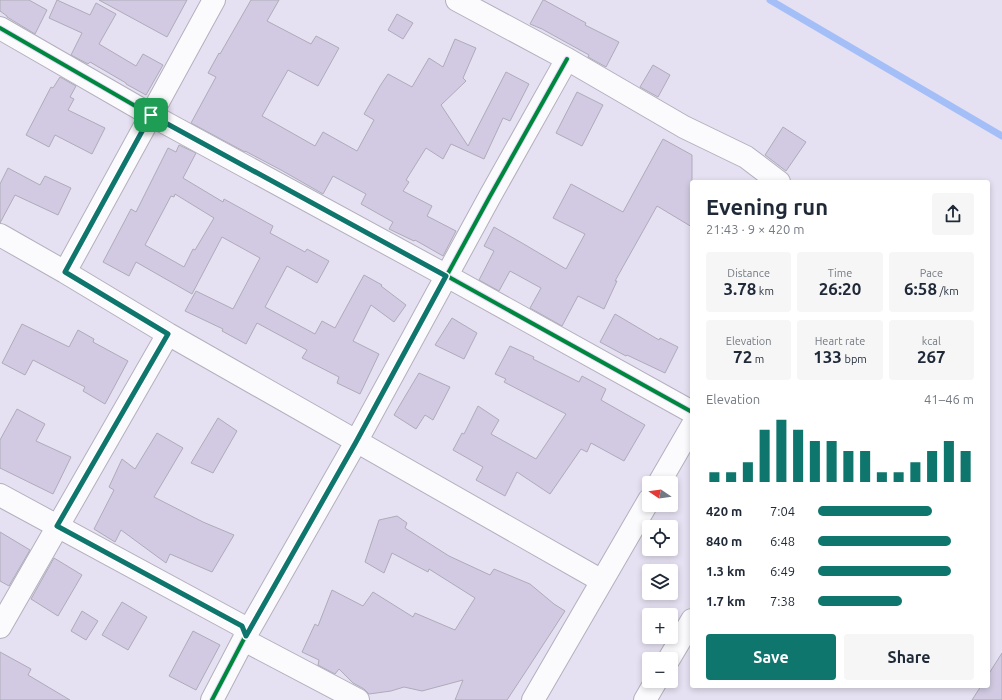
<!DOCTYPE html>
<html lang="en">
<head>
<meta charset="utf-8">
<style>
  :root { --surface:#fff; --page:#f6f6f7; --text:#1f2937; --muted:#747a83; --accent:#0f766e }
  body { margin:0; font-family:Ubuntu,sans-serif; background:var(--page); color:var(--text); height:100vh; display:flex; flex-direction:column; font-size:15px; white-space:nowrap }
  * { box-sizing:border-box; margin:0 }
  p { font-size:13px; color:var(--muted) }
  .icon { flex:none; width:22px; height:22px; fill:none; stroke:currentColor; stroke-width:2; stroke-linecap:round; stroke-linejoin:round }
  .map { position:relative; flex:1; overflow:hidden }
  .side { position:absolute; left:690px; top:180px; width:300px; height:508px; display:flex; flex-direction:column; background:var(--surface); border-radius:4px; box-shadow:0 2px 6px #0003 }
  .side>* { flex:none }
  .needle { width:26px; rotate:283deg }
  .tools { position:absolute; left:642px; top:476px; display:grid; gap:8px }
  .tools a { display:grid; place-items:center; width:36px; height:36px; border-radius:4px; background:var(--surface); box-shadow:0 2px 6px #0003; font-size:20px }
  .pin { position:absolute; display:grid; place-items:center; width:34px; height:34px; color:#fff; margin:-17px; border-radius:8px; box-shadow:0 2px 6px #0006 }
  .round { display:grid; place-items:center; flex:none; width:42px; height:42px; border-radius:4px; background:var(--page) }
  .summary { display:flex; align-items:center; justify-content:space-between; height:68px; padding:0 16px }
  h1 { font-size:22px; font-weight:700; line-height:30px }
  .metrics { display:grid; grid-template-columns:repeat(3,1fr); gap:6px; height:68px; padding:4px 16px }
  .metrics div { display:grid; align-content:center; border-radius:4px; background:var(--page); text-align:center }
  .metrics b { font-size:17px; font-weight:700 }
  .metrics small { font-size:11px; font-weight:400 }
  .metrics p { font-size:11px }
  .chart { height:112px; padding:8px 16px }
  .chart p { display:flex; justify-content:space-between }
  .chart svg { width:100%; height:72px; margin-top:4px; stroke:var(--accent); stroke-width:6 }
  .primary-button { display:flex; gap:8px; margin-top:auto; padding:8px 16px }
  .primary-button a { flex:1; height:46px; border-radius:4px; background:var(--accent); color:#fff; font-size:16px; font-weight:700; line-height:46px; text-align:center }
  .primary-button a+a { background:var(--page); color:var(--text) }
  ul { padding:0 16px; list-style:none; font-size:13px }
  li { display:grid; grid-template-columns:64px 48px 1fr; align-items:center; height:30px }
  li i { height:10px; border-radius:5px; background:var(--accent) }
  .map>svg:first-child { display:block }
  .lines { fill:none; stroke-linecap:round; stroke-linejoin:round }
  .stream { stroke:#a4bff8; stroke-width:7 }
  .building { fill:#d1cae2; stroke:#afabb8; fill-rule:evenodd }
  .minor-casing { stroke:#b3b0bd; stroke-width:24 }
  .minor { stroke:#fbfafd; stroke-width:22 }
  .cycleway-casing { stroke:#e2dbf8; stroke-width:6 }
  .cycleway { stroke:#00873e; stroke-width:4 }
  .route-casing { stroke:#fff; stroke-width:8 }
  .route { stroke:#0f766e; stroke-width:5 }
</style>
</head>
<body>
<div class="map">
<svg width="1002" height="700" viewBox="0 0 1002 700">
  <rect width="100%" height="100%" fill="#e6e1f2"/>
  <g class="lines">
    <path class="stream" d="M770,0L1002,136"/>
  </g>
  <path class="building" d="M0,0H29L47,10L35,34L7,17V16L0,11Z
    M57,0L90,15L96,3L116,14L99,44L136,66L143,54L163,65L146,95L126,84V83L90,62L88,64L71,55L82,33L49,18Z
    M99,0H187L167,37Z
    M251,0H279L267,21L311,44L316,36L339,48L318,86L288,70L262,116L315,146L323,132L357,151L374,120L364,114L380,86L388,74L412,87L429,58L443,67L455,39L476,48L463,78L466,81L441,105L468,146L506,72L529,84L510,121L503,118L484,159L451,144L443,159L426,148L406,180L409,182L403,191L432,206L427,216L456,231L443,256L415,240L414,241L389,229L393,222L361,204L366,194L333,176L323,194L281,170L245,151V152L191,123L216,77L208,73L219,53L220,54Z
    M543,0H544L586,23L585,25L619,42L606,67L588,57L589,55L542,29L530,24Z
    M397,14L413,23L403,39L388,30Z
    M653,65L670,75L658,97L640,87Z
    M60,77L76,86L70,97L74,99L68,110L105,128L92,154L55,135L49,147L26,135L51,87L53,88Z
    M577,92L603,105L582,146L556,133Z
    M783,127L806,142L786,171L765,155Z
    M663,139L692,155V227L657,206L615,281H617L604,309L578,296L562,326L530,308L541,288L510,271L499,291L479,280L494,251L484,246L494,227L522,243L566,269L585,234L553,218L571,184L623,212Z
    M179,145L196,153L183,178L223,202L224,199L273,226L270,233L305,252L307,249L329,261L317,283L287,266L265,307L315,334L322,321L335,328L364,275L382,285L381,286L406,305L394,322L371,305L353,341L379,354L360,394L337,383L339,377L302,358L307,350L257,323L246,344L222,331L223,329L185,311L196,291L233,309L260,258L222,237L192,294L136,262L129,276L103,262L131,209L136,212L168,148L176,152ZM175,194L214,218L195,250L193,249L184,267L145,245L171,196L174,197Z
    M8,168L40,185L45,176L71,188L58,215L15,195L0,223V184Z
    M615,314L659,340L660,338L678,347L665,373L627,355L626,356L600,342Z
    M452,318L477,333L464,359L435,345Z
    M22,324L69,347L78,330L94,339L93,342L128,361L105,404L83,391L85,387L33,360L25,375L2,363Z
    M510,346L534,357L533,359L579,382L582,376L606,389L601,400L645,425L624,461L591,443L587,452L581,449L550,494L517,472L505,496L476,480L483,467L453,450L462,433L464,434L478,406L499,420L491,434L536,459L566,414L504,382L506,379L495,374Z
    M419,373L450,387L433,420L425,415L416,429L394,415Z
    M17,409L45,424L36,441L71,457L53,494L0,468V440Z
    M218,418L237,431L213,473L191,463Z
    M157,433L183,448L154,497L203,522L234,535L212,572L170,554L166,563L121,530L115,542L94,529L114,490L109,487L122,459L135,469Z
    M397,516L407,523L405,528L449,556L490,575L494,569L530,584L554,604L565,611L530,665L507,700H455L463,680L422,691L404,687L391,691L369,694L364,689L353,683L339,669L335,674L318,665L319,660L302,652L315,624L318,626L332,590L363,606L373,592L413,617L415,613L455,630L475,598L429,569L428,572L392,553L384,573L365,562L379,520Z
    M0,532L30,550L9,586L0,581Z
    M54,558L82,575L58,616L31,599Z
    M122,602L147,617L128,650L102,635Z
    M82,611L98,621L86,640L71,631Z
    M193,631L220,645L196,690L169,676Z
    M0,652L31,669L28,675L70,700H0Z
    M1002,653V700H972L981,686H988V675Z"/>
  <g class="lines">
    <g class="minor-casing">
      <path id="minor" d="M457,0L567,59L684,127L746,157L779,182
        M0,28L151,115L447,276L692,412
        M0,235L65,272L168,334L602,581
        M65,272L214,0
        M659,483L692,426
        M0,495L242,626L246,635
        M0,627L168,334
        M244,640L358,700
        M669,659L692,620
        M212,700L246,635L356,442L489,198L567,59
        M533,700L649,500
        M645,700L656,681"/>
    </g>
    <use href="#minor" class="minor"/>
    <g class="cycleway-casing">
      <path id="cycleway" d="M0,28L151,115L447,276L692,412
        M212,700L246,635L356,442L489,198L567,59"/>
    </g>
    <use href="#cycleway" class="cycleway"/>
  </g>
  <g class="lines">
    <g class="route-casing">
      <path id="route" d="M151,115L446,276L356,442L246,636L242,626L57,526L168,334L65,272Z"/>
    </g>
    <use href="#route" class="route"/>
  </g>
</svg>
<div class="tools">
<a><svg class="needle" viewBox="-14 -14 28 28"><path d="M0-13l5 13h-10z" fill="#e53935"/><path d="M0 13l5-13h-10z" fill="#747a83"/></svg></a>
<a><svg class="icon" aria-label="locate" viewBox="0 0 24 24"><circle cx="12" cy="12" r="6"/><path d="M12 2v4M12 18v4M2 12h4M18 12h4"/></svg></a>
<a><svg class="icon" aria-label="layers" viewBox="0 0 24 24"><path d="M12 4l9 5-9 5-9-5zM3 14l9 5 9-5"/></svg></a>
<a>+</a>
<a>−</a>
</div>
<div class="pin" style="left:151px;top:115px;background:#1e9e55"><svg class="icon" aria-label="arrive" viewBox="0 0 24 24"><path d="M6 21V4h12l-3 4 3 4H6"/></svg></div>
<section class="side">
<div class="summary"><div><h1>Evening run</h1><p>21:43 · 9 × 420 m</p></div><a class="round"><svg class="icon" aria-label="share" viewBox="0 0 24 24"><path d="M12 15V3M7 8l5-5 5 5M5 13v7h14v-7"/></svg></a></div>
<div class="metrics">
<div><p>Distance</p><b>3.78<small> km</small></b></div>
<div><p>Time</p><b>26:20</b></div>
<div><p>Pace</p><b>6:58<small> /km</small></b></div>
</div>
<div class="metrics">
<div><p>Elevation</p><b>72<small> m</small></b></div>
<div><p>Heart rate</p><b>133<small> bpm</small></b></div>
<div><p>kcal</p><b>267</b></div>
</div>
<div class="chart"><p><span>Elevation</span>41–46 m</p>
<svg viewBox="0 0 160 44" preserveAspectRatio="none"><path d="M5 44V38M15 44V38M25 44V32M35 44V12M45 44V6M55 44V12M65 44V19M75 44V19M85 44V25M95 44V25M105 44V38M115 44V38M125 44V32M135 44V25M145 44V19M155 44V25"/></svg>
</div>
<ul>
<li><b>420 m</b>7:04<i style="width:73%"></i></li>
<li><b>840 m</b>6:48<i style="width:85%"></i></li>
<li><b>1.3 km</b>6:49<i style="width:85%"></i></li>
<li><b>1.7 km</b>7:38<i style="width:54%"></i></li>
</ul>
<div class="primary-button"><a>Save</a><a>Share</a></div>
</section>
</div>
</body>
</html>
